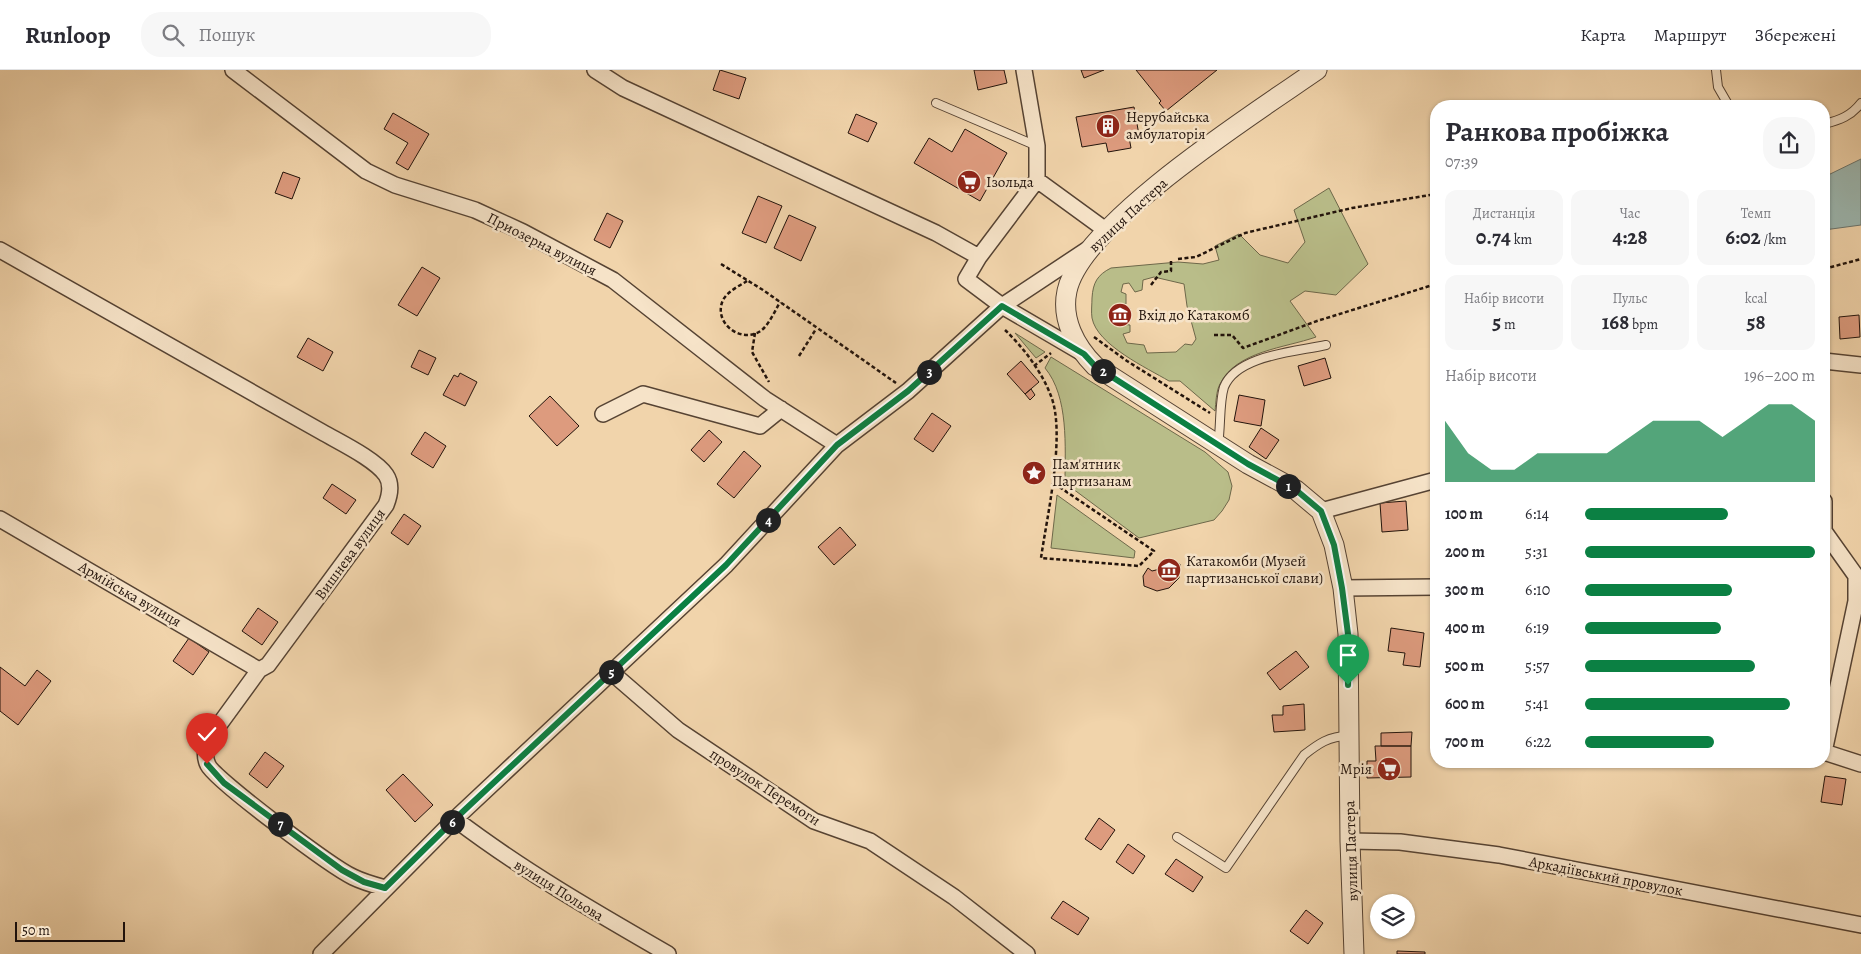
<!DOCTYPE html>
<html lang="uk">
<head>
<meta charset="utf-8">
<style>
  :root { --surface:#fff; --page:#f7f7f7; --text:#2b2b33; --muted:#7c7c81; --line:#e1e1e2; --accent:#0b8043 }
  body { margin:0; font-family:Alegreya,serif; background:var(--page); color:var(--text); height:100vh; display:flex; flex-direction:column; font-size:19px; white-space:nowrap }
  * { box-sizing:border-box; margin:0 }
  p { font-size:16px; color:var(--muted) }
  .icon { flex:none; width:28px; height:28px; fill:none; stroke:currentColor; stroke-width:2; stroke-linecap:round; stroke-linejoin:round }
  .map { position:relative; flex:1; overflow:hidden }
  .sheet { position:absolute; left:1430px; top:30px; width:400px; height:668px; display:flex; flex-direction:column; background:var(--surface); border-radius:20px; box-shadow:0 1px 4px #0004 }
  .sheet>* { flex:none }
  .buttons { position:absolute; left:1370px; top:824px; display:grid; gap:10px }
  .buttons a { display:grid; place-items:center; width:45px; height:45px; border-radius:50%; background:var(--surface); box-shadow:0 1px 4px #0004; font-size:25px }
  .scale { position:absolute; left:15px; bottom:12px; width:110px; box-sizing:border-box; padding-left:5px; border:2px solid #22130b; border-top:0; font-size:14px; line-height:18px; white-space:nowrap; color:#22130b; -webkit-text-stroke:4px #f6e3c8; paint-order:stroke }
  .pin { position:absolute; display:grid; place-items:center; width:42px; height:42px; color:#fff; margin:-51px -21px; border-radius:50% 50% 50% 0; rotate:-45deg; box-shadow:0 0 5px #0007 }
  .pin .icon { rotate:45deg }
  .km { position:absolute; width:25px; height:25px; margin:-12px; border-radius:50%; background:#222; color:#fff; font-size:14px; line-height:25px; text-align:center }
  .round { display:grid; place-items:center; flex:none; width:52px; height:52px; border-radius:20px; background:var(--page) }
  .summary { display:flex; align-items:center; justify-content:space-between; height:85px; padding:0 15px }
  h1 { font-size:28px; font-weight:600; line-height:38px }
  .metrics { display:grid; grid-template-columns:repeat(3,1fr); gap:8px; height:85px; padding:5px 15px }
  .metrics div { display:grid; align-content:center; border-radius:12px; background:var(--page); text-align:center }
  .metrics b { font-size:21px; font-weight:600 }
  .metrics small { font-size:14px; font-weight:400 }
  .metrics p { font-size:14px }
  .chart { height:140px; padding:10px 15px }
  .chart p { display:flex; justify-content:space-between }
  .chart svg { width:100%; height:90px; margin-top:5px; fill:var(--accent); opacity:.7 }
  ul { padding:0 15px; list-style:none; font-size:16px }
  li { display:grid; grid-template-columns:80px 60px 1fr; align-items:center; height:38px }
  li i { height:12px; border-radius:6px; background:var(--accent) }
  header { display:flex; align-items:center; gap:30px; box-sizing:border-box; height:70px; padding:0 25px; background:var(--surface); border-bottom:1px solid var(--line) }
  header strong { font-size:24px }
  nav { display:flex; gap:28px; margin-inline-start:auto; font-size:18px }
  .search { width:350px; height:45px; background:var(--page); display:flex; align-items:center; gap:12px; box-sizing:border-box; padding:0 18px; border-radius:20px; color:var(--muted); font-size:19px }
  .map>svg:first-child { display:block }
  .green { fill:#b9bd89; stroke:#6e684a; fill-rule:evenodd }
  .water { fill:#9cb7b0; stroke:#6b756e }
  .building { fill:#dd9b7e; stroke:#22130b }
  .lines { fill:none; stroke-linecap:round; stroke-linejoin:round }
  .service-casing { stroke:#564333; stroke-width:10 }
  .minor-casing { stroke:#564333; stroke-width:18 }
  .tertiary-casing { stroke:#564333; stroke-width:21 }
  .path { stroke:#22130b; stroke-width:2.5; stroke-dasharray:4 2.5; stroke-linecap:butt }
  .service { stroke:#f6e3c8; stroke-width:8 }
  .minor { stroke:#f6e3c8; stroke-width:15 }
  .tertiary { stroke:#f6e3c8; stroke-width:19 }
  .route-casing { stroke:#fff; stroke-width:10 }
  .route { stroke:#0b8043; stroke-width:6 }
  .labels { text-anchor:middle; stroke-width:5; stroke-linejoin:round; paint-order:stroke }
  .poi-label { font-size:15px; fill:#22130b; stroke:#f6e3c8; text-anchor:start }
  .street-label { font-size:15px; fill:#22130b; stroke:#f6e3c8 }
</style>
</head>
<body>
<header>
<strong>Runloop</strong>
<div class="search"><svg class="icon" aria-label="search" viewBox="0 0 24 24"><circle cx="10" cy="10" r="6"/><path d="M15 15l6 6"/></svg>Пошук</div>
<nav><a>Карта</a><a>Маршрут</a><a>Збережені</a></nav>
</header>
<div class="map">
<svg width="1861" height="884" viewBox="0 0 1861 884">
  <rect width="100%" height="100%" fill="#f1d4ab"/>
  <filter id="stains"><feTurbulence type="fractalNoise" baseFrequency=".004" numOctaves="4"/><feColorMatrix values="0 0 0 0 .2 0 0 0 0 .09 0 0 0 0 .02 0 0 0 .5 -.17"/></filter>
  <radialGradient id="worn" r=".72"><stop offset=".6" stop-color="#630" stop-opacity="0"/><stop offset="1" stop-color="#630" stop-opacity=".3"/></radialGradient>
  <path class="green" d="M1329,118L1368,194L1336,225L1305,221L1290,231L1316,267C1285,278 1236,281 1220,314C1216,321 1216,333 1215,341L1180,311H1169C1147,298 1097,275 1092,248C1091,242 1092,234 1092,228C1093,213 1097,205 1111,198L1178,192L1203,194L1219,190L1215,176L1239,164L1260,185L1288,193L1305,172L1294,140ZM1154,207L1184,214L1187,236L1196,269L1192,275L1185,274L1176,282L1147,283L1144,275L1127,273L1123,264L1130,262V255L1122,254L1118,235L1126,234V224L1121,222L1123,214L1129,213L1135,222L1142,220L1143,210Z
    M1015,263L1045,282L1036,288Z
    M1051,287L1205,382L1228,402L1232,416L1229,430L1222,441L1214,450L1139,468L1065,413C1065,377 1069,327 1045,298Z
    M1057,425L1135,481L1134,488L1051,478Z"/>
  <path class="water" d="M1861,89V155L1824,160V107Z"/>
  <path class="building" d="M720,0L746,8L739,29L713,20Z
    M974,0H1004L1007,13L978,20Z
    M1081,0H1104L1084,8Z
    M1136,0H1217L1166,41L1159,33L1161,31Z
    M1134,37L1139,65L1129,67L1131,78L1108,82L1106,73L1082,77L1076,47Z
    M393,43L429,64L408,100L396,93L408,73L384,59Z
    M856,44L877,53L868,72L848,63Z
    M965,59L1007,83L980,131L914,93L929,68L952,82Z
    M283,102L300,108L292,129L275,123Z
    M758,126L782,136L766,173L742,163Z
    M607,143L623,151L610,178L594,170Z
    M789,145L816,157L801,191L774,178Z
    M422,197L440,208L417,246L398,235Z
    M1859,245L1860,267L1840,269L1839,247Z
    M308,268L333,282L323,301L297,287Z
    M419,280L436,288L428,305L411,297Z
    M1325,288L1331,308L1304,316L1298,296Z
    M1021,291L1039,312L1025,324L1007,304Z
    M460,303L477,312L465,336L443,325L454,305L458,307Z
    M1031,319L1035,325L1030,330L1025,324Z
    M1239,325L1265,330L1261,356L1234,351Z
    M550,326L579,356L557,376L529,346Z
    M932,343L951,356L933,382L914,369Z
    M1261,358L1279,370L1266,389L1249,377Z
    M709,360L722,372L704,392L691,380Z
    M425,362L446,376L433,398L411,384Z
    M744,381L761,396L734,428L717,414Z
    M332,414L356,430L346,444L323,428Z
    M1406,431L1408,460L1382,462L1380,433Z
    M404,444L421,456L408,475L391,463Z
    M840,457L856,475L834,495L818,477Z
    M1180,494L1179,508L1169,518L1157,521L1144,516L1143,506L1148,498L1152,501Z
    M258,538L278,552L262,575L242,561Z
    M1391,558L1424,563L1420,597L1403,595L1405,583L1388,581Z
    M189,568L209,582L193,605L173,591Z
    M1296,581L1309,597L1280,620L1267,603Z
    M0,597L25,616L37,600L51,611L18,655L0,641Z
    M1304,634L1305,660L1274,662L1272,645H1283V636Z
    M1412,662L1411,676H1381V663Z
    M1375,676H1411V707L1367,708V691H1376Z
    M265,682L284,696L267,718L249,704Z
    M403,704L433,735L415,752L386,720Z
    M1825,706L1846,709L1842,735L1821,732Z
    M1099,748L1115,760L1101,780L1085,769Z
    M1128,774L1145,786L1133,804L1116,792Z
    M1176,789L1203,807L1193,822L1165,804Z
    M1063,831L1089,848L1078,865L1051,848Z
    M1306,840L1323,853L1308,874L1290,861Z
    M1397,881L1425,882V884H1397Z"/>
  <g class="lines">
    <g class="service-casing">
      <path id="service" d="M1716,0L1718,17L1729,36
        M936,33L1037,76
        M1824,54C1840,50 1851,46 1861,33
        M1218,374C1221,358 1219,333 1224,317C1237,285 1295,282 1326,275
        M1177,767L1226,798L1304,685C1318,674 1329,666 1348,666"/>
    </g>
    <g class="minor-casing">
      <path id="minor" d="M233,0L366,101L395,115L475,140L523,162L613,210L765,329L837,375
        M595,0L623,18L936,163L979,187L966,209L1002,236L1084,284
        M1024,0L1037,76V110
        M0,180L322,362C339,372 375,389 386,405C392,414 390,425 386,435L268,595L259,600L211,666C206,675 203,685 208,695C215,710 332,797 353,807C363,812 374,815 385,818
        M979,187L1037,110L1107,161
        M1824,291L1861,295
        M603,344L643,324L760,356L781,339
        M1824,431V461L1856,506V531L1824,682
        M1321,441L1436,410
        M0,449L259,600
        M1343,518L1436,517
        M611,602L678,660L814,751L870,771L954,827L1027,884
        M1824,682L1861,694
        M455,749C522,800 595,842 668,884
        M1350,771L1400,772L1499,785L1861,855
        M321,884L455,749L726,495L837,375L908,321L1002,236L1088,179"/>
    </g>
    <g class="tertiary-casing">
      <path id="tertiary" d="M1317,0C1258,41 1081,153 1067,221C1061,249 1075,276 1095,296L1248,394L1296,420L1321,441L1334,475L1343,518L1348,564L1350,771L1354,884"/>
    </g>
    <path class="path" d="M1178,189L1196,187L1245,163L1352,138L1436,124
      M721,194L763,220L896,313
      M1824,199L1861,189
      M747,211C739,216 728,221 723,230C712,254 744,276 763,259C770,252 775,241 780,232
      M1151,215L1161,202L1171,201V189
      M1005,260C1023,277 1042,302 1051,326C1066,364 1047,446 1041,488L1139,496L1154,481L1052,412
      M755,263L752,282L769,312
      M1214,265H1232L1243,278L1317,251L1436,214
      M1094,267L1127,291L1210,343
      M799,286L816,259
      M1034,296L1051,283"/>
    <use href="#service" class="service"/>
    <use href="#minor" class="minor"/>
    <use href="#tertiary" class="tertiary"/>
  </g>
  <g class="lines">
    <g class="route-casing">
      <path id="route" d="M207,694L224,713L342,800L364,812L385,818L455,749L726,495L837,375L908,321L1002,236L1084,284L1095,296L1248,394L1296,420L1321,441L1334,475L1342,518L1348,564V615"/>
    </g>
    <use href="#route" class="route"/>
  </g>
  <defs>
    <g id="building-disc" transform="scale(1.25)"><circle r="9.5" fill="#8f2418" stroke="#f6e3c8"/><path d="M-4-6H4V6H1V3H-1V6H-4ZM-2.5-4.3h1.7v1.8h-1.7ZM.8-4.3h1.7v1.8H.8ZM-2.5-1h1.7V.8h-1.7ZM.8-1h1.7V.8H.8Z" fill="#fff"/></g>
    <g id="supermarket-disc" transform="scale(1.25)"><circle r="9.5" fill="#8f2418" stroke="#f6e3c8"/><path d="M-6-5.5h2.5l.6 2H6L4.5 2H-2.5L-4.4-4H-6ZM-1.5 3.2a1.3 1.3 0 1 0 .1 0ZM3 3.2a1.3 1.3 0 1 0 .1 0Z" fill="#fff"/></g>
    <g id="museum-disc" transform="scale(1.25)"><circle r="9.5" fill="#8f2418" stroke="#f6e3c8"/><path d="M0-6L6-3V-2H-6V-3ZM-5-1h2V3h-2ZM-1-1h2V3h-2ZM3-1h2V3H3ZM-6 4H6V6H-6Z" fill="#fff"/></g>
    <g id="sight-disc" transform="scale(1.25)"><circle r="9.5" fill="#8f2418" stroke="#f6e3c8"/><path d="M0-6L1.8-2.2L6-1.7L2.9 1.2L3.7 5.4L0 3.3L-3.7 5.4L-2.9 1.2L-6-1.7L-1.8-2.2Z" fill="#fff"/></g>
  </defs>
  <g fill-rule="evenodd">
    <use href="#building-disc" x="1108" y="56"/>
    <use href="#supermarket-disc" x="969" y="112"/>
    <use href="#museum-disc" x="1120" y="245"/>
    <use href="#sight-disc" x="1034" y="403"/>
    <use href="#museum-disc" x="1169" y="500"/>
    <use href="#supermarket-disc" x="1389" y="699"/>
  </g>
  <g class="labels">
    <g class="poi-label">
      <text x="1126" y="52">Нерубайська<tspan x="1126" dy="17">амбулаторія</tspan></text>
      <text x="986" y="117">Ізольда</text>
      <text x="1138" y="250">Вхід до Катакомб</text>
      <text x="1052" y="399">Пам'ятник<tspan x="1052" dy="17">Партизанам</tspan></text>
      <text x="1186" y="496">Катакомби (Музей<tspan x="1186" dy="17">партизанської слави)</tspan></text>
      <text x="1372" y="704" text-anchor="end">Мрія</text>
    </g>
    <g class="street-label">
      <text transform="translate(1128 145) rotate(-43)" y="5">вулиця Пастера</text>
      <text transform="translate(542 174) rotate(27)" y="5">Приозерна вулиця</text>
      <text transform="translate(350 484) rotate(-54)" y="5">Вишнева вулиця</text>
      <text transform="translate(130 524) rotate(30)" y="5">Армійська вулиця</text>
      <text transform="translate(765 717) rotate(33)" y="5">провулок Перемоги</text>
      <text transform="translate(1351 781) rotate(-92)" y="5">вулиця Пастера</text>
      <text transform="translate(1606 806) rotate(11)" y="5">Аркадіївський провулок</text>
      <text transform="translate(559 820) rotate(32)" y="5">вулиця Польова</text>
    </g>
  </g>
  <rect width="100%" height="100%" filter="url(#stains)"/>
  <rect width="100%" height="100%" fill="url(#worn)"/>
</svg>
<div class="buttons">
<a><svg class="icon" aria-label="layers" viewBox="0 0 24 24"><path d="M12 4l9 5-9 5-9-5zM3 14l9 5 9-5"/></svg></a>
</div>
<div class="scale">50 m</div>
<div class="pin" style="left:1348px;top:615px;background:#1e9e55"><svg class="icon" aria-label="arrive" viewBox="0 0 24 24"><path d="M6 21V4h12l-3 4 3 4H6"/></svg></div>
<div class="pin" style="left:207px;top:694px;background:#d93025"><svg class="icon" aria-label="check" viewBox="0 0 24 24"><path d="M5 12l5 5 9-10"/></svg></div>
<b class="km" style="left:1288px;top:416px">1</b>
<b class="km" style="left:1103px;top:301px">2</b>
<b class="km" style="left:929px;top:302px">3</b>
<b class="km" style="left:768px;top:450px">4</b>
<b class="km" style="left:611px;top:602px">5</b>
<b class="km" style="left:452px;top:752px">6</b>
<b class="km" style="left:280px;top:754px">7</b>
<section class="sheet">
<div class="summary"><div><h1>Ранкова пробіжка</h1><p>07:39</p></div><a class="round"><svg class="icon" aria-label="share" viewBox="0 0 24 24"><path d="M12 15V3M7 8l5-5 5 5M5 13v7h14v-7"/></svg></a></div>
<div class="metrics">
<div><p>Дистанція</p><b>0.74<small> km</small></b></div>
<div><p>Час</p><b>4:28</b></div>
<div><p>Темп</p><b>6:02<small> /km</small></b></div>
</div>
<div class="metrics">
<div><p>Набір висоти</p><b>5<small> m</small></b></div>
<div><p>Пульс</p><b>168<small> bpm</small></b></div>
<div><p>kcal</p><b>58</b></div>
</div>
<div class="chart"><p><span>Набір висоти</span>196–200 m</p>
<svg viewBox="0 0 160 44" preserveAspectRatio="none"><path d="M0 44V14L10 30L20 38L30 38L40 30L50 30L60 30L70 30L80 22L90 14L100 14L110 14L120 22L130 14L140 6L150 6L160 14V44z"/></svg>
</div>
<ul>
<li><b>100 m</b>6:14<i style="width:62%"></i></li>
<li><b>200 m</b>5:31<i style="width:100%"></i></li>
<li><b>300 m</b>6:10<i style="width:64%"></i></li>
<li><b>400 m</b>6:19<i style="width:59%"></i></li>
<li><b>500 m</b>5:57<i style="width:74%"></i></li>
<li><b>600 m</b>5:41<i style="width:89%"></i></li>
<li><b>700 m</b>6:22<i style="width:56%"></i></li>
</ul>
</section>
</div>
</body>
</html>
